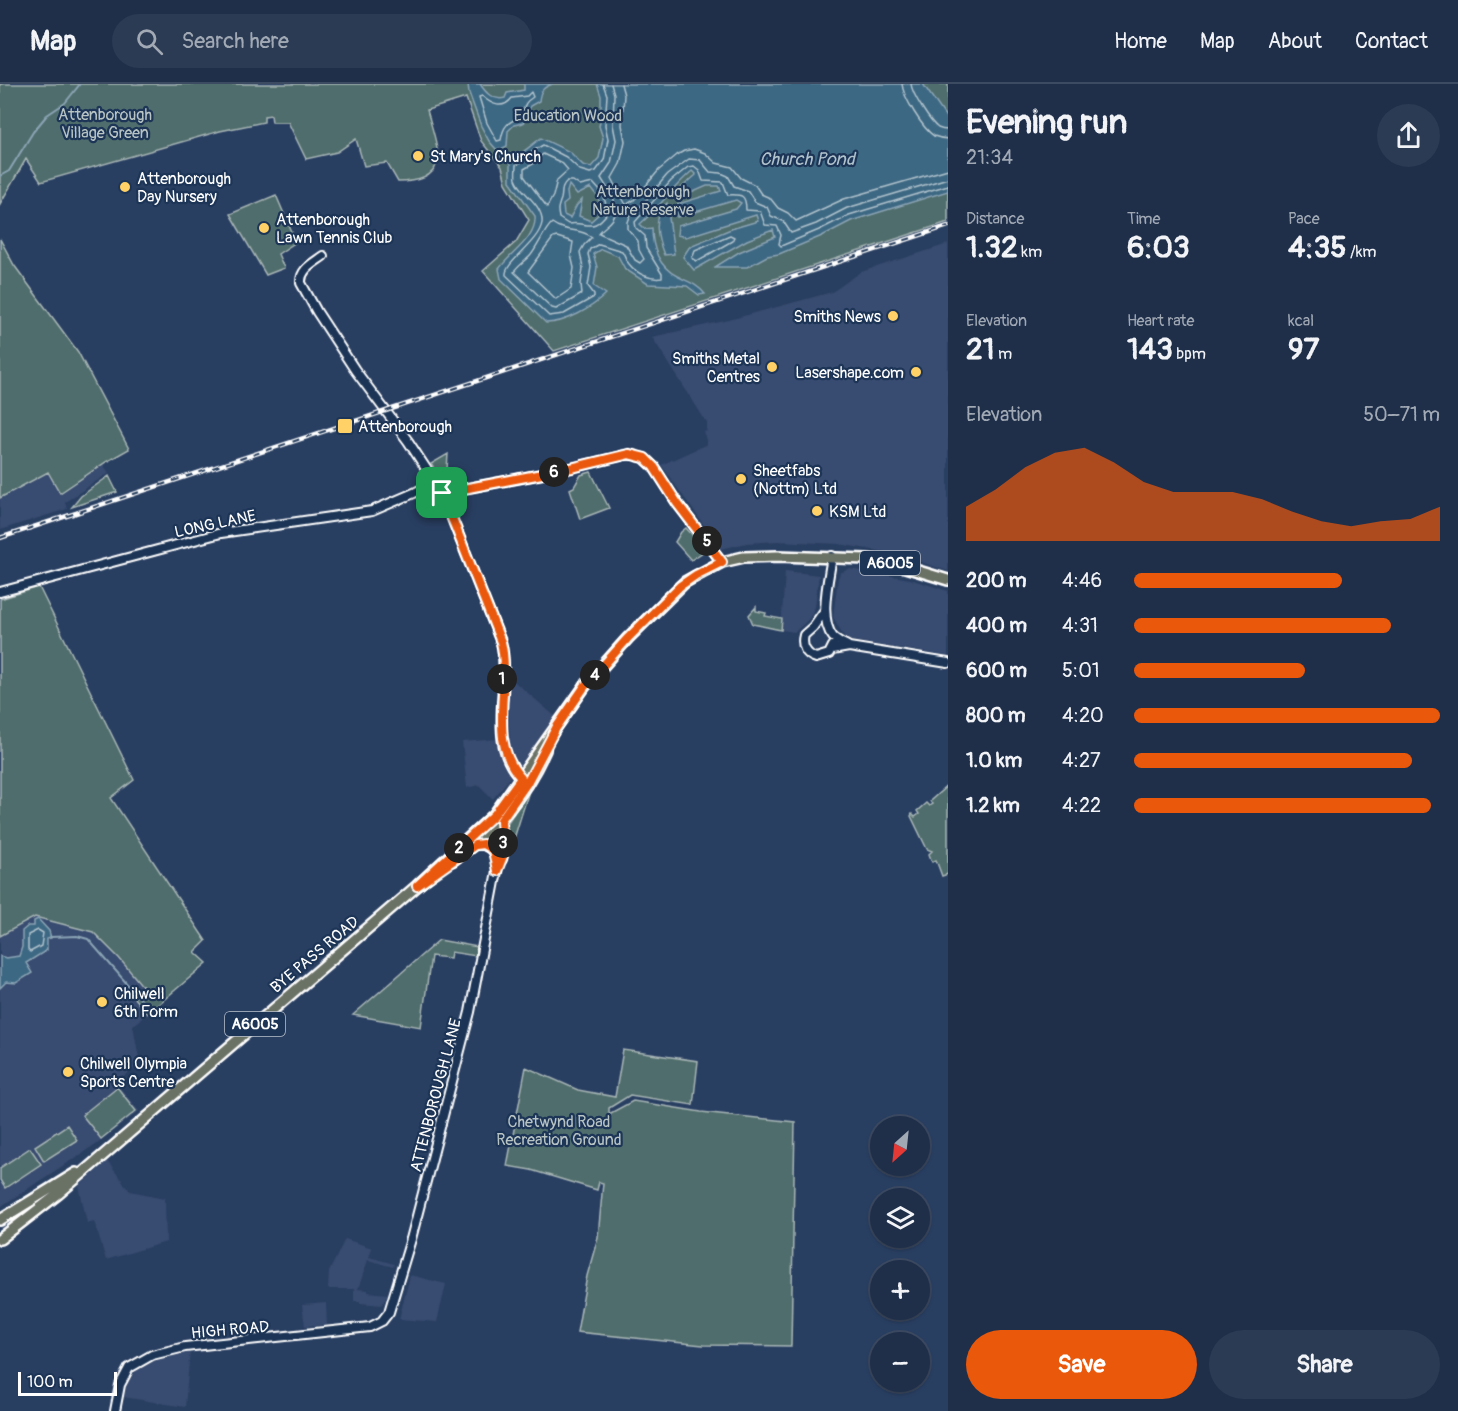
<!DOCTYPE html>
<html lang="en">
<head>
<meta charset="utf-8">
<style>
  :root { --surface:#1f2f4a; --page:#2c3b54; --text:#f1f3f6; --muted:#a1a9b5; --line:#3c4a62; --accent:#ea580c }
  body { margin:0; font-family:Pangolin,sans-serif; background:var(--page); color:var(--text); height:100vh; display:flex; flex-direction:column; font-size:22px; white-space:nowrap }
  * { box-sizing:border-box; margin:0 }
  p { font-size:20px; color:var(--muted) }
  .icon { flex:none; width:33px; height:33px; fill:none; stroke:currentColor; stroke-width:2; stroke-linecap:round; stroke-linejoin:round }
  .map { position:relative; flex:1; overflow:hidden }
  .sheet { display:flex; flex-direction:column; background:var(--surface); width:510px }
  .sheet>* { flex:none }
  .needle { width:39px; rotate:207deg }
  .fabs { position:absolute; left:870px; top:1032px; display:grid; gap:12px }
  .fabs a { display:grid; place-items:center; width:60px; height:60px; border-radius:50%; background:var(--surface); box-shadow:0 2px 4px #0004,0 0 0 2px var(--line); font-size:30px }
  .scale { position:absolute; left:18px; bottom:15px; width:99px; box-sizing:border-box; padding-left:6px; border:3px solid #fff; border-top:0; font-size:16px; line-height:21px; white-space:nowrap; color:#fff; -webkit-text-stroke:4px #1d3557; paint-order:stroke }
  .pin { position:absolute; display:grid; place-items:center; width:51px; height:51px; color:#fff; margin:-26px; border-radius:12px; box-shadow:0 3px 9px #0006 }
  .km { position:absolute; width:30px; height:30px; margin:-15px; border-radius:50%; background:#222; color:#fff; font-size:16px; line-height:30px; text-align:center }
  .round { display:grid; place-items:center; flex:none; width:63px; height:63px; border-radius:32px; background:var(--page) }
  .summary { display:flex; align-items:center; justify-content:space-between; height:102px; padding:0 18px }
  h1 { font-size:33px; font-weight:700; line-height:45px }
  .metrics { display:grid; grid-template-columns:repeat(3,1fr); gap:9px; height:102px; padding:6px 18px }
  .metrics div { display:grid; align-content:center }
  .metrics b { font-size:30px; font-weight:700 }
  .metrics small { font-size:16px; font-weight:400 }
  .metrics p { font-size:16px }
  .chart { height:168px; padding:12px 18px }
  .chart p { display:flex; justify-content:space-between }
  .chart svg { width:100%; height:108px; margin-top:6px; fill:var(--accent); opacity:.7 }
  .button { display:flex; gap:12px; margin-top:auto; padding:12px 18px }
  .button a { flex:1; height:69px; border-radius:36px; background:var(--accent); color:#fff; font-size:24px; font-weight:700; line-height:69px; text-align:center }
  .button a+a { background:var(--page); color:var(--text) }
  ul { padding:0 18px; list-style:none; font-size:20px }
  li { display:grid; grid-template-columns:96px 72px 1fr; align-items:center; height:45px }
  li i { height:15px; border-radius:8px; background:var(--accent) }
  header { display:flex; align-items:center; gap:36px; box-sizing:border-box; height:84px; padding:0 30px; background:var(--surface); border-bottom:2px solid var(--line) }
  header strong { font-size:28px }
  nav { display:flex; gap:33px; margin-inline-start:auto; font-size:21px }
  .search { width:420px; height:54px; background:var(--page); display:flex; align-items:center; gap:15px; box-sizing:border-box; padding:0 21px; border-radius:33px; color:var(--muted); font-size:22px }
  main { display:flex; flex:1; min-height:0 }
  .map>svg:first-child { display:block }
  .built { fill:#374b6f }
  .green { fill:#506d6c; stroke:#a8b6b6; stroke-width:1.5 }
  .water { fill:#3d6883; stroke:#8ba4b5; stroke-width:1.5; fill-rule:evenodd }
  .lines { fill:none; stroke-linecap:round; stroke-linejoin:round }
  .shore { stroke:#b1c3cd; stroke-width:1.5 }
  .stream { stroke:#8ba4b5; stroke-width:2 }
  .minor-casing { stroke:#fff; stroke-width:12 }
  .major-casing { stroke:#fff; stroke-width:14 }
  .minor { stroke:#1d3557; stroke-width:8 }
  .major { stroke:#6a7165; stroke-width:9 }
  .rail-casing { stroke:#fff; stroke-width:4.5 }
  .rail { stroke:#1d3557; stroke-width:2; stroke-dasharray:7; stroke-linecap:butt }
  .route-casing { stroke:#fff; stroke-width:12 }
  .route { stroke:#ea580c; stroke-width:8 }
  .poi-dot { fill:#ffd166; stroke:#1d3557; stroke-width:2 }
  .labels { text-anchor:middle; stroke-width:4.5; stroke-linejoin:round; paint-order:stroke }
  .shield { fill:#1d3557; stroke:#bbc2cd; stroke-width:1.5 }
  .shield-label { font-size:15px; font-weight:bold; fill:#fff }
  .park-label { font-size:16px; fill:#b9c5c4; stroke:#1d3557 }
  .poi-label { font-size:16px; fill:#fff; stroke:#1d3557; text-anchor:start }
  .street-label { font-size:16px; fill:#fff; stroke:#1d3557 }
  .water-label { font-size:18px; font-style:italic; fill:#b1c3cd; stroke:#1d3557 }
</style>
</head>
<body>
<header>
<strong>Map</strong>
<div class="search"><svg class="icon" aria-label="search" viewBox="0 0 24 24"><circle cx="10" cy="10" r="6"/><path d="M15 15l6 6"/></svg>Search here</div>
<nav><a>Home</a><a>Map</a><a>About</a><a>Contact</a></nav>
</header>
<main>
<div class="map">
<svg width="948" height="1327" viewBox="0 0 948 1327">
  <rect width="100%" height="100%" fill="#293f62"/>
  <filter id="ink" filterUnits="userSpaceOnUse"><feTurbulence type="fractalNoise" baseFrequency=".0167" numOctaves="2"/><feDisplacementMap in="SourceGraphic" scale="12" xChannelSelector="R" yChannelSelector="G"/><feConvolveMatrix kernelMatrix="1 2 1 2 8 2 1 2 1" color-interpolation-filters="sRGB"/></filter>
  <g filter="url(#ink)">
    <path class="built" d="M948,160V487L896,470L839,460L778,457L747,459L721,465L661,381L707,360L704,348L707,347V339L652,253L729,236L832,208L861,188Z
      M103,380L109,389L65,418L67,425L0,446V414L48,388L61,409Z
      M849,485L910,495L948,507V572L846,556L833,533L838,494L840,489Z
      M785,487L819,491L815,523L809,535L795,548L781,546Z
      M509,593L556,633L533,665L493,715L479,701L467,704L462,658L510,654L507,621Z
      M35,833L93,848L119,874L144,905L135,914L147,930L133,941L140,980L116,999L139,1027L96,1060L0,1123V852Z
      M107,1077L130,1107L165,1114L166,1158L106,1176L94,1137L87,1139L79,1102Z
      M345,1155L372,1164L369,1173L394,1180L393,1183L368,1176L358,1205L368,1206V1208L388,1210L382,1221L360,1219V1217H354V1205H328L329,1188Z
      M410,1191L446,1200L437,1238L399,1235Z
      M326,1219L327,1241L305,1242L302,1221Z
      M190,1267L185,1323L123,1313L127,1299L137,1286L148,1279L166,1273Z"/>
    <path class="green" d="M0,0H948V138L554,267L483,187L516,158L529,136L506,99L502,83L481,57L466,14L427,26C437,63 454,98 398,98L387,79L364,82L356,55L337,68L306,75L288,38H272L271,31L264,32V38L220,47L41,98L26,75L0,120Z
      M276,111L296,158L278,170L284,184L266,191L230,130Z
      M0,155L14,181L78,268L129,365L106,378L60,409L48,388L0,414Z
      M448,370L446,400H444L431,380Z
      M591,388L609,424L580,435L570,405L574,403L581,391Z
      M109,392L117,408L72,423L81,412Z
      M686,444L706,466L691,476L675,458L681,448Z
      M39,503L134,696L111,714L206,857L195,868L207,879L147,930L134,914L144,904L119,874L93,848L35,833L0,852V515Z
      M756,523V527L766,529L765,532L782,535L781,546L753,540L749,531Z
      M948,701V790L942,792L936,776L932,778L929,770L932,767L927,765L911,732L912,730L915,733L919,730L917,727L926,719L929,722L932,720L930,717Z
      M529,707L511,764L506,741Z
      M439,856L478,863L476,872L451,868L450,874L431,872L421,943L353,931Z
      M623,966L698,977L693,1021L630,1011L609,1024V1030L633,1017L701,1028L795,1038L791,1262L703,1261L577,1248L587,1192L598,1153L603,1099L599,1098L597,1106L531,1086L507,1082L526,983L578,1006L615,1013Z
      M117,1003L136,1027L101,1055L82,1031Z
      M67,1041L77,1056L44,1077L35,1062Z
      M30,1064L41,1080L5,1104L0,1096V1084Z"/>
    <path class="water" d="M468,0H480C486,9 493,17 505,14L507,9L524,6V0H553C543,3 540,7 539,17L530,22L528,31L523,39L514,41L508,47L507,62L501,65H496L489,57L481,42L469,9Z
      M597,0H923L948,36V107L851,137L822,152L779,170L767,172L747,183H715L739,168L775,153L773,146L747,156L694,186L683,173L690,162L731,145L758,137L756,131L686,153L677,151L678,142L736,125L741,119L736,116L678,133L676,126L678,120L721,107L719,102H707L675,116L673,111L696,91L692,87C673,103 659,124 640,140L645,145L652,144C652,164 659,183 677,192C688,198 697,200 705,210L699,211L687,202L648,200L625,185L618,172L601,165L593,170L597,183L594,202L606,210C592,224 566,239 546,239L501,195L499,185C510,169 537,154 535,132L510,97V75C523,70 530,62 541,54L570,68L583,81L591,83L599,74L603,54L599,42L601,32V12ZM569,101L577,111L591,104L598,113L602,127L591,137L579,132L582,116L577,121L570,134L564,131L563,121L568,117L567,108Z
      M667,119L674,170L664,171C657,153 652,133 667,119Z
      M38,835L49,847L51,854L47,855V866L26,879L32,889L16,899L6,898L0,904V872L6,874L19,872L22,863V847L28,842H34V837Z"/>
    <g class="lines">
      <path class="shore" d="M603,0L607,11L605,41L608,55L604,76L596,87L590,89L580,86L566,73L543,61L533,67L527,75L516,81C516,85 515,91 516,95C521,110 544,121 542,139C539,158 504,179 506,191L549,232L564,230L594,213V210L588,202L591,183L588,170L590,165L599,160L622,167C625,171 626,177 629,180C637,190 650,196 662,194V190L646,164L645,152L636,144L635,138L671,97L688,83L694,82L699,86L703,97L723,98L728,111C742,110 746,111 746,126L760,127L765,141L777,142L781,151L779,160L781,162L819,146L849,131L948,101
        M611,0L614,10L613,41L616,56L611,79L601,94C607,104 622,122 613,135C609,141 603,143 599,149L626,161L635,176L640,179L644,175L639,166L638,157L628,145V138L631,130L641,122L667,91L689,75L700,76L710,88L721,89L728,92L734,102L748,107L755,118L767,123L771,132L783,137L791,149L816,140L847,124L948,94
        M621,0L624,11L622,41L625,57L620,80L612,94L626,121L634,116L659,86L677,71L684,67L694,65L705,69L716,79L732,83L741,94L755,101L761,110L770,114L778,124L788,129L796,137L844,115L948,85
        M902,0C903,13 923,45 934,52C939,54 943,55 948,55
        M911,0C912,10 930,38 938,44C942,46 943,46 948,46
        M531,8L533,13C521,21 527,22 520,33C508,38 503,42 501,56L497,57L487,39L479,13L482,12C492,21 503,26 512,14L527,12Z
        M543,70L562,79L568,86L557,96L553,112L547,123L524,92V85L533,80Z
        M567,97H573L580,102L593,99L603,110L608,128C592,150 588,137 568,140L559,134C557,124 558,124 561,115C563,108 560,103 567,97Z
        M552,139C567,150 579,143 592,153L584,161L580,168L583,184L581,200L582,210L556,225L552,224L514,188C519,181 526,177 531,171C538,162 545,145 552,139Z
        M730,151L734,153L732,157L697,177L692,174L695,166Z
        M557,153L573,158L571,171L574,184L571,205L556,215L528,188L553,154Z
        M38,846L43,849L41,862L30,868L28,866V851Z"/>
      <path class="stream" d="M0,92L9,87L33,48L47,31L65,19L80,0
        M50,853L77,852L88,855L149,925"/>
      <g class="minor-casing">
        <path id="minor" d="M323,172C314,179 300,185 301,199L317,228L355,286L408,357L442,409L501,558C512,600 484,663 523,696
          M442,409L563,386L629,370L644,374L654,383L677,419L722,478
          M832,472C829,494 818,535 833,553C837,557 844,560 849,563
          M0,508L221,449L372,427L414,409L435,398
          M825,526L813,543L804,551C801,562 806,571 816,574L829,570L833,562
          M832,566L849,563L948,579
          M501,736L502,775
          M475,761C486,760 492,763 496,774
          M115,1327L120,1301L129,1284L152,1271L185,1263L370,1243L382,1237L389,1228L411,1155L470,928L497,787L498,771L494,739"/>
      </g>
      <g class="major-casing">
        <path id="major" d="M453,776C496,745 523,714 545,666
          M0,1136L76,1089
          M0,1155L58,1110L417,802L494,731L585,602L628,554L685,498L722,478L744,473L778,472L866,475L892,479L948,496"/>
      </g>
      <use href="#minor" class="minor"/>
      <use href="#major" class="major"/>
      <g class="rail-casing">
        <path id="rail" d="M0,454L948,142"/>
      </g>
      <use href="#rail" class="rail"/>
    </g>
  </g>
  <g class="lines" filter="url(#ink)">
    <g class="route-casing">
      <path id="route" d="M629,370L645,374L654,383L677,419L722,478L696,491L680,502L628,554L585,602L556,644L527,699L501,736L503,772L497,787L493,766L483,760L475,761L417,802L494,731L521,694C486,656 512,602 501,558L442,409L563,386Z"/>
    </g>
    <use href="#route" class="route"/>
  </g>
  <g class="poi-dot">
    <circle cx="418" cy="72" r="6"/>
    <circle cx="125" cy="103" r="6"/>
    <circle cx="264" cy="144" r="6"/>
    <circle cx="893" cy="232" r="6"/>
    <circle cx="772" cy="283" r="6"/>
    <circle cx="916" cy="288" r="6"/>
    <rect x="337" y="334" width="16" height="16" rx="3"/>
    <circle cx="741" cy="395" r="6"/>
    <circle cx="817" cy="427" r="6"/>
    <circle cx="102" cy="918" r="6"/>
    <circle cx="68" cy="988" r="6"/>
  </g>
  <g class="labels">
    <g class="shield">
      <rect x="860" y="467" width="60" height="24" rx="4.5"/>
      <rect x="225" y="928" width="60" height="24" rx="4.5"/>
    </g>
    <g class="shield-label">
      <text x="890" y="484">A6005</text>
      <text x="255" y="945">A6005</text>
    </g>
    <g class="park-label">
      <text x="105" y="36">Attenborough<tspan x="105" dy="18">Village Green</tspan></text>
      <text x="568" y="37">Education Wood</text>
      <text x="643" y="113">Attenborough<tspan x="643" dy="18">Nature Reserve</tspan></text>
      <text x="559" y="1043">Chetwynd Road<tspan x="559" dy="18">Recreation Ground</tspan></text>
    </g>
    <g class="poi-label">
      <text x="430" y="78">St Mary's Church</text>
      <text x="137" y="100">Attenborough<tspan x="137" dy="18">Day Nursery</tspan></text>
      <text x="276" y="141">Attenborough<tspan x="276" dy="18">Lawn Tennis Club</tspan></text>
      <text x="881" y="238" text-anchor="end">Smiths News</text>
      <text x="760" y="280" text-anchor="end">Smiths Metal<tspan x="760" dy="18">Centres</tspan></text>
      <text x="904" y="294" text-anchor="end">Lasershape.com</text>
      <text x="358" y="348">Attenborough</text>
      <text x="753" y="392">Sheetfabs<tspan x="753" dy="18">(Nottm) Ltd</tspan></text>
      <text x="829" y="433">KSM Ltd</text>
      <text x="114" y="915">Chilwell<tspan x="114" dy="18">6th Form</tspan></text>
      <text x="80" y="985">Chilwell Olympia<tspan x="80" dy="18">Sports Centre</tspan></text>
    </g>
    <g class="street-label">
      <text transform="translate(215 439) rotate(-12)" y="6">LONG LANE</text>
      <text transform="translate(314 870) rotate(-40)" y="6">BYE PASS ROAD</text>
      <text transform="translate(435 1011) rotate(-75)" y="6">ATTENBOROUGH LANE</text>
      <text transform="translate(230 1245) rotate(-5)" y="6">HIGH ROAD</text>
    </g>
    <g class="water-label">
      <text x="807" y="81">Church Pond</text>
    </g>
  </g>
</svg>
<div class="fabs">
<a><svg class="needle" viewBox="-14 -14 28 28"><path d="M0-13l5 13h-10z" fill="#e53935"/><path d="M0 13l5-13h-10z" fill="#a1a9b5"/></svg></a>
<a><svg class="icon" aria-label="layers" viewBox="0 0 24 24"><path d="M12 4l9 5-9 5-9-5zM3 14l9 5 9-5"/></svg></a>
<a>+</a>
<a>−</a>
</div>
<div class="scale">100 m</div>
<div class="pin" style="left:442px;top:409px;background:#1e9e55"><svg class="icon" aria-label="arrive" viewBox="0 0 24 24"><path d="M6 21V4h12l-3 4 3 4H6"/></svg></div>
<b class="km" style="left:502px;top:595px">1</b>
<b class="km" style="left:459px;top:764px">2</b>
<b class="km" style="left:503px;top:759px">3</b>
<b class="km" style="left:595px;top:591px">4</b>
<b class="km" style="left:707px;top:457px">5</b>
<b class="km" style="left:554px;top:388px">6</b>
</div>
<section class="sheet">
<div class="summary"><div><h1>Evening run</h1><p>21:34</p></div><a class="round"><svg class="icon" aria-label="share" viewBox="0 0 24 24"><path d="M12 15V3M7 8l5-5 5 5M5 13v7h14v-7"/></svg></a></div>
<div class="metrics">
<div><p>Distance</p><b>1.32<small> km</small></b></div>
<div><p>Time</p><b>6:03</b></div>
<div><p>Pace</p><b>4:35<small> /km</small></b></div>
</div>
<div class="metrics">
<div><p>Elevation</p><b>21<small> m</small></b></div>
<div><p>Heart rate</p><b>143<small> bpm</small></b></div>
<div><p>kcal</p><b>97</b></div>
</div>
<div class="chart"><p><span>Elevation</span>50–71 m</p>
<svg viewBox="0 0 160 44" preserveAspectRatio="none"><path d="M0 44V30L10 23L20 14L30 8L40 6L50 12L60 20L70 24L80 24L90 24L100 27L110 32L120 36L130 38L140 36L150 35L160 30V44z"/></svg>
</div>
<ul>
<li><b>200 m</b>4:46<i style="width:68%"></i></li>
<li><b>400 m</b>4:31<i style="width:84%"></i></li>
<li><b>600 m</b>5:01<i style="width:56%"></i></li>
<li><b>800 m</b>4:20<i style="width:100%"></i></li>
<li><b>1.0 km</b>4:27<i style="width:91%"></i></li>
<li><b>1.2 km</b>4:22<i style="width:97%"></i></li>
</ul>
<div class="button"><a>Save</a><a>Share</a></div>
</section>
</main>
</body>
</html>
